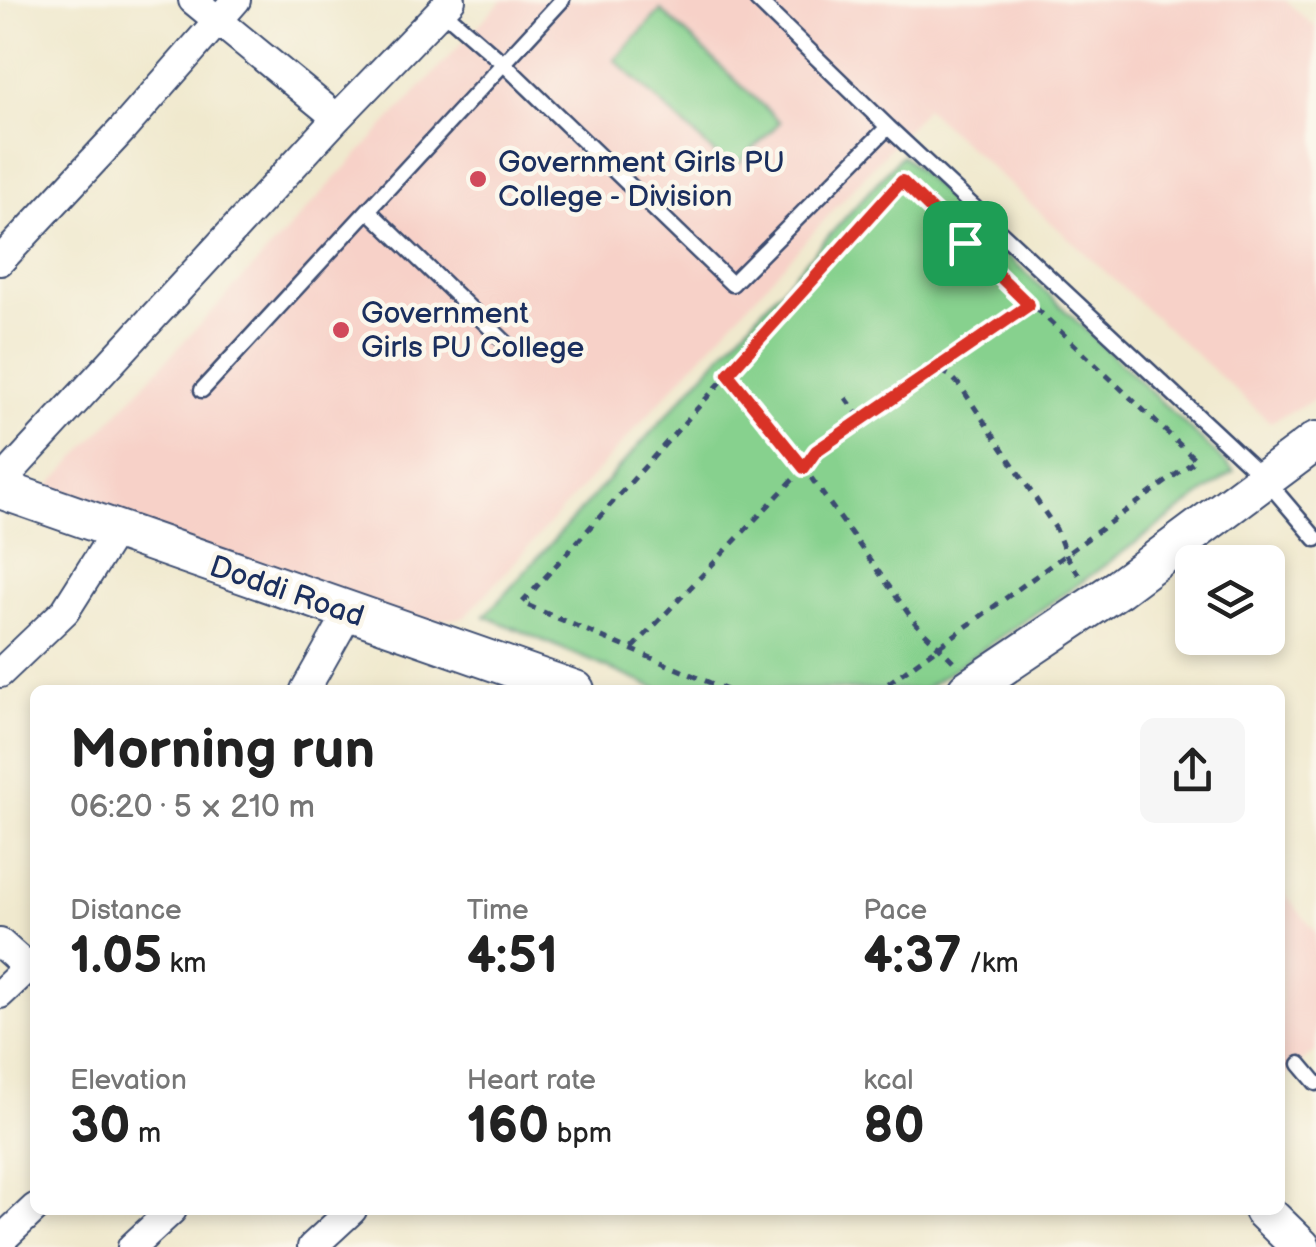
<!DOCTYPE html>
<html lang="en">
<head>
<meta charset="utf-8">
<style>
  :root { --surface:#fff; --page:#f6f6f6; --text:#222; --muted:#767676 }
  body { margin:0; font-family:"Balsamiq Sans",sans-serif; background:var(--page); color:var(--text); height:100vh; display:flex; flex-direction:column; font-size:38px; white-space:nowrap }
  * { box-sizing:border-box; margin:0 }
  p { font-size:32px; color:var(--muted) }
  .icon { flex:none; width:55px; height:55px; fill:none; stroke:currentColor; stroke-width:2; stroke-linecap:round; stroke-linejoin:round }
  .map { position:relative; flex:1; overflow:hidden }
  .details { position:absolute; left:30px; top:685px; width:1255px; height:530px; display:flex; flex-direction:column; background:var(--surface); border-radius:15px; box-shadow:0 5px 15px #0003 }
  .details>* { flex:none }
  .controls { position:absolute; left:1175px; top:545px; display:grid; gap:20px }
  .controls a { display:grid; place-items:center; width:110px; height:110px; border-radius:15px; background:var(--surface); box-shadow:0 5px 15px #0003; font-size:50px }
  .pin { position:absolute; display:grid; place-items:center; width:85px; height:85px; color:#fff; margin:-42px; border-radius:20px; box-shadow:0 5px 15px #0006 }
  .round { display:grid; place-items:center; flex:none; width:105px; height:105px; border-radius:15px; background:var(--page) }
  .head { display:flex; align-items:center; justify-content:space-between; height:170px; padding:0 40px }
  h1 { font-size:55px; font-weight:700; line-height:75px }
  .metrics { display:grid; grid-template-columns:repeat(3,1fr); gap:15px; height:170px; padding:10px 40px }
  .metrics div { display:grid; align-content:center }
  .metrics b { font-size:50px; font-weight:700 }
  .metrics small { font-size:28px; font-weight:400 }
  .metrics p { font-size:28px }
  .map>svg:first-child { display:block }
  .built { fill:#f7d1c8 }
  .green { fill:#87d18e; stroke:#518076; stroke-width:2.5 }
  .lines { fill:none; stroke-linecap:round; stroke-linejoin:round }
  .lane-casing { stroke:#3b4b6f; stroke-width:19 }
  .street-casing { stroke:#3b4b6f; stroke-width:32 }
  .secondary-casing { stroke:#3b4b6f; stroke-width:42 }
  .path { stroke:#3b4b6f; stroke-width:5; stroke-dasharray:8 8; stroke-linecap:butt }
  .lane { stroke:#fff; stroke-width:14 }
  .street { stroke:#fff; stroke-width:28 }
  .secondary { stroke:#fff; stroke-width:38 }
  .route-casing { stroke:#fff; stroke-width:20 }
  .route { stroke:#d93025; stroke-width:12 }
  .poi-dot { fill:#d1495b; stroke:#fbf7ec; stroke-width:4 }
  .labels { text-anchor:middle; stroke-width:9; stroke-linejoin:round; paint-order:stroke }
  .poi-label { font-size:30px; fill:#1b2f5e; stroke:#fbf7ec; text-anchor:start }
  .street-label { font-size:30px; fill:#1b2f5e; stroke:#fbf7ec }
</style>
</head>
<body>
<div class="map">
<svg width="1316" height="1247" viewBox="0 0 1316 1247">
  <rect width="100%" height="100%" fill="#fbf7ec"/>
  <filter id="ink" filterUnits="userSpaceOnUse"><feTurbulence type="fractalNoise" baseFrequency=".01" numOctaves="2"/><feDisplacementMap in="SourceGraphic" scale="20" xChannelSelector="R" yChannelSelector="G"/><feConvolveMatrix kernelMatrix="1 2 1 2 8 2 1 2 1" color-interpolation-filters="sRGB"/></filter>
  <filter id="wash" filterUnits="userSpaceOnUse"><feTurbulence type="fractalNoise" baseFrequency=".0048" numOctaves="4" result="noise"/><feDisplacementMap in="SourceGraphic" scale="40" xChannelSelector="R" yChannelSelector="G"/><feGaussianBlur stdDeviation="2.25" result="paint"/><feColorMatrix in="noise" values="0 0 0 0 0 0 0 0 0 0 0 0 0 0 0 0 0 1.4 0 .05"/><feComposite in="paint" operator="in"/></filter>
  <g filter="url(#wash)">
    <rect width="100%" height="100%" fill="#f0e9ce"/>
    <path class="built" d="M502,0H1285L1316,28V399L1270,422L908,92L925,109L464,618L422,621L43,493Z
      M1280,889L1316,932V1051L1280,1079Z"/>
    <path class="green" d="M661,10L780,122L732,170L615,60Z
      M902,155L1234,471L1083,581L923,690H660L485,616Z"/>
  </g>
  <g filter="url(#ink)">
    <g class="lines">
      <g class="lane-casing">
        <path id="lane" d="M757,0L888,127
          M442,10L503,63L732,284L888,127L1265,479L1316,539
          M368,210L506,343
          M202,390L562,0
          M1300,1064L1316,1083"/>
      </g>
      <g class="street-casing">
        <path id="street" d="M193,0L337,118
          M0,261L122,130L236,0
          M0,483L337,118L451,0
          M0,673L65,611L115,532
          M305,690L349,612
          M0,943L28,968
          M0,994L35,961
          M0,1241L35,1208
          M132,1247L172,1210
          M312,1247L352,1210"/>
      </g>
      <g class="secondary-casing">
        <path id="secondary" d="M0,489L575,690
          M967,690L1119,588L1316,441
          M1263,1210L1301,1247"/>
      </g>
      <path class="path" d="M937,369L1029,305
        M846,398L862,420
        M633,648L804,468L728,374
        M953,661L916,624L804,468L816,451L937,369L951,376L961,387L1056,529L1066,555L1081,578
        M727,690L522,603L902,181L1196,460L879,690"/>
      <use href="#lane" class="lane"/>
      <use href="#street" class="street"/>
      <use href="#secondary" class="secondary"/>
    </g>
  </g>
  <g class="lines" filter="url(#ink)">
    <g class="route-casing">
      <path id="route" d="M902,181L1029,305L816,451L804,468L728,374Z"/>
    </g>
    <use href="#route" class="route"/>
  </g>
  <g class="poi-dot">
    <circle cx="478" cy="179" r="10"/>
    <circle cx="341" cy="330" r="10"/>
  </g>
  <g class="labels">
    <g class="poi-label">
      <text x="498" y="172">Government Girls PU<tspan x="498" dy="34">College - Division</tspan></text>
      <text x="361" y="323">Government<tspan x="361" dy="34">Girls PU College</tspan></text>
    </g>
    <g class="street-label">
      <text transform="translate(287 591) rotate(19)" y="10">Doddi Road</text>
    </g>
  </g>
</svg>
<div class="controls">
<a><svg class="icon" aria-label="layers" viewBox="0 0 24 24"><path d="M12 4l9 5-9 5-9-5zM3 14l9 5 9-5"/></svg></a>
</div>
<div class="pin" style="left:965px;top:243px;background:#1e9e55"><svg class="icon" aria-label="arrive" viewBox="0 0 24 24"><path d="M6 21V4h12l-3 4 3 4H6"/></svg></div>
<section class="details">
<div class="head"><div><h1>Morning run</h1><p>06:20 · 5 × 210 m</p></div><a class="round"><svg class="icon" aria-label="share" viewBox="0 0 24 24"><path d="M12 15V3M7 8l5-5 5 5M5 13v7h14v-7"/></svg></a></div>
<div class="metrics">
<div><p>Distance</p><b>1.05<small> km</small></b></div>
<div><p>Time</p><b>4:51</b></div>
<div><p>Pace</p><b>4:37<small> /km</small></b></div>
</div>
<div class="metrics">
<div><p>Elevation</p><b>30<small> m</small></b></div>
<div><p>Heart rate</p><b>160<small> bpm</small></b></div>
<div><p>kcal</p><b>80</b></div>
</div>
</section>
</div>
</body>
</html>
